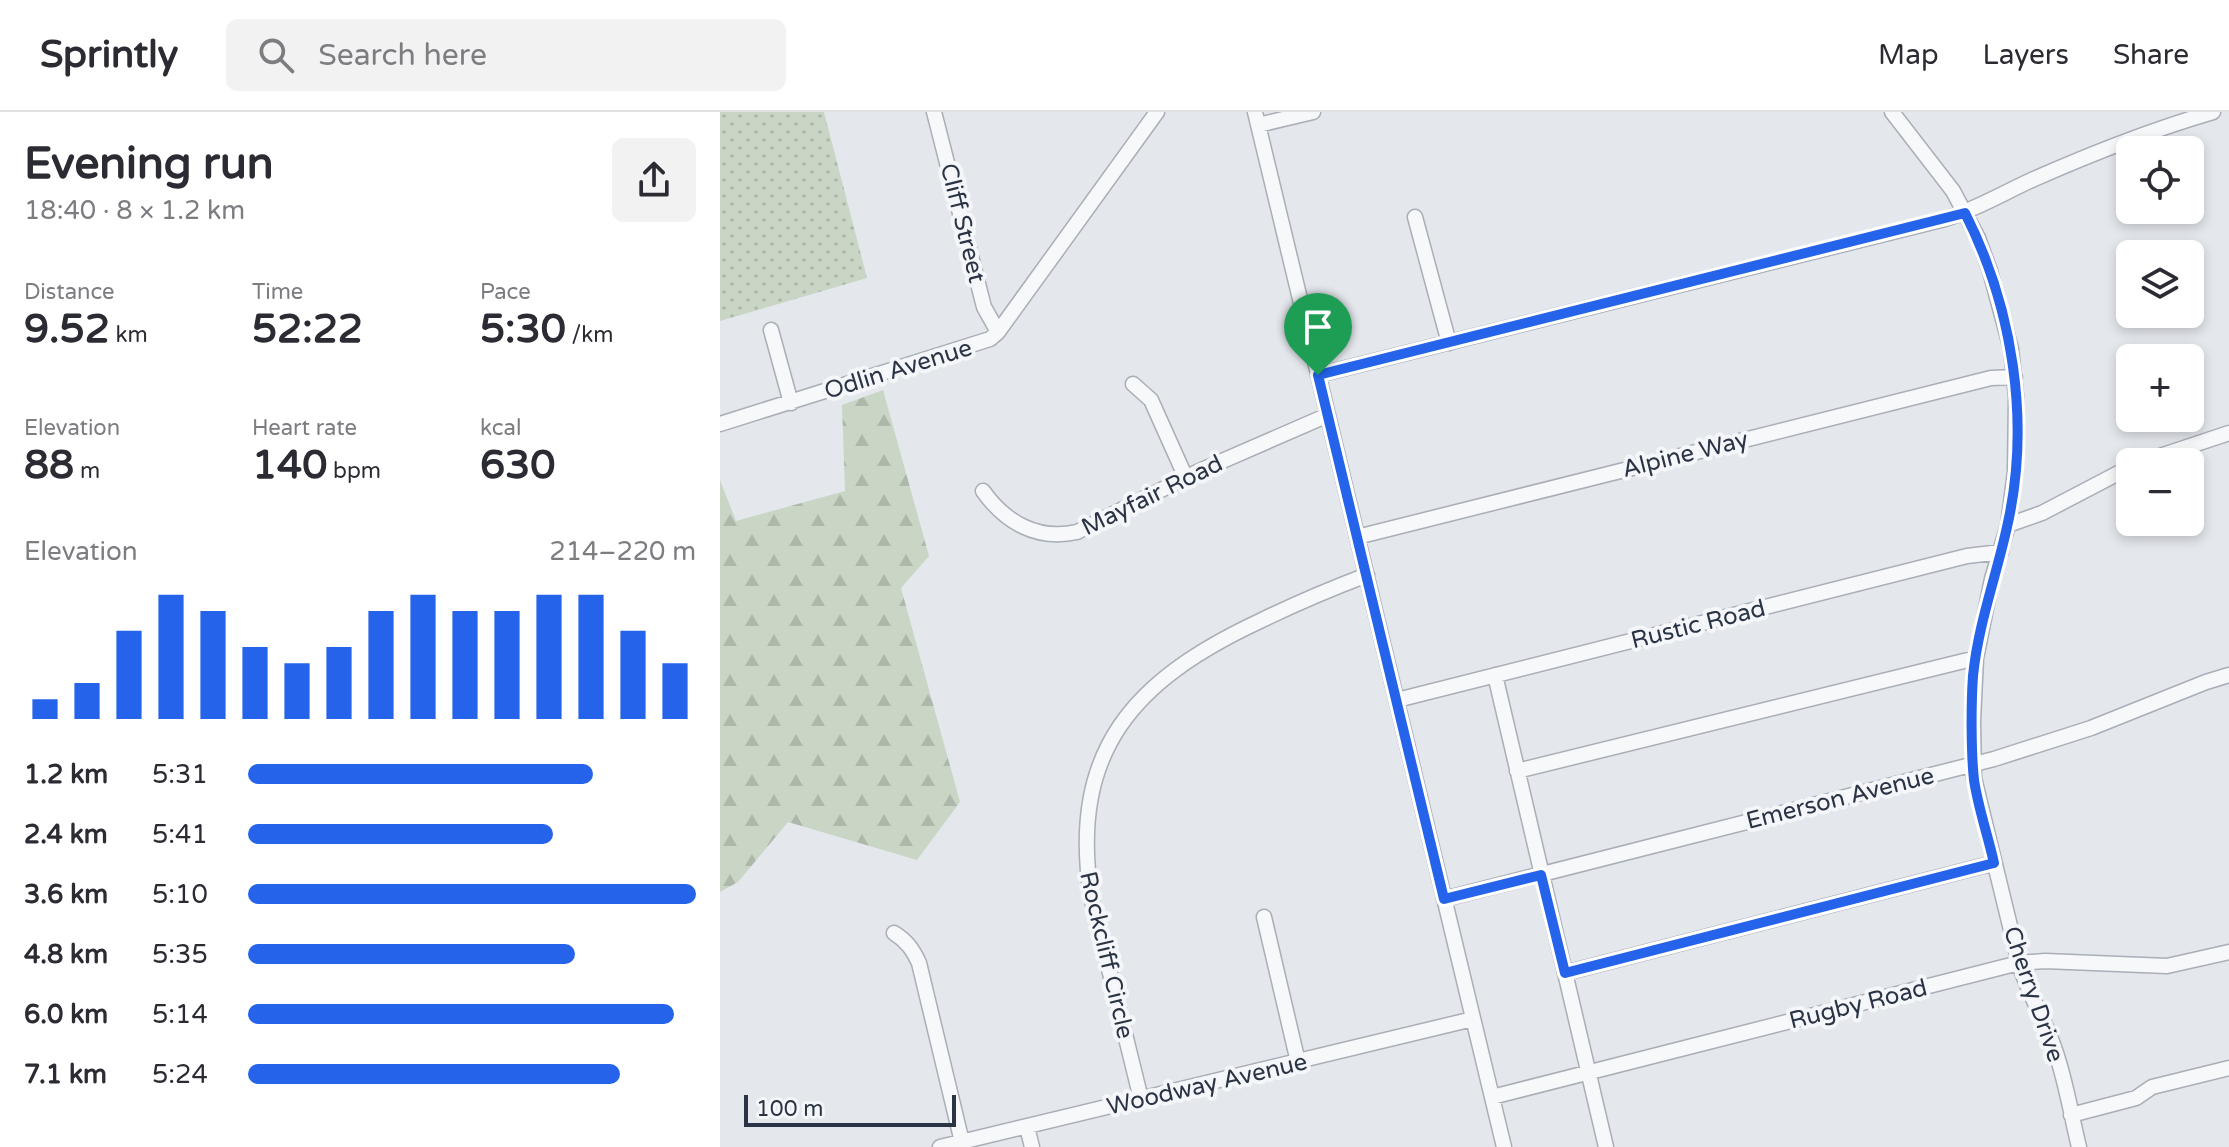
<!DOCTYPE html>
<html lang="en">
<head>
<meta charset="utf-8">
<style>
  :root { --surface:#fff; --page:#f2f2f3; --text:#2b2b33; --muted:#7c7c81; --line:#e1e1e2; --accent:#2563eb }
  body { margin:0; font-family:"Varela Round",sans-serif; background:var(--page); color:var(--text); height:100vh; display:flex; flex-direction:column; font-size:30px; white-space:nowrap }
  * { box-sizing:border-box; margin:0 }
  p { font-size:26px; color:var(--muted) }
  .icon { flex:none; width:44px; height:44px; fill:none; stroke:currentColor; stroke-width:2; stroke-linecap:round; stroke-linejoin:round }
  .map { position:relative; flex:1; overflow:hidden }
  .drawer { display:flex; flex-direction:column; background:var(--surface); width:720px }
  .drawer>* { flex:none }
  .buttons { position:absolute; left:1396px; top:24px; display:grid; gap:16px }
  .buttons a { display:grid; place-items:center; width:88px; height:88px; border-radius:12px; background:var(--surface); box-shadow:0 4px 12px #0003; font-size:40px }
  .scale { position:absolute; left:24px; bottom:20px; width:212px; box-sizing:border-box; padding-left:8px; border:4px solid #2b3445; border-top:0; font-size:22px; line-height:28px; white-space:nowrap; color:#2b3445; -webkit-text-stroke:6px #f4f6f9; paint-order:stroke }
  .pin { position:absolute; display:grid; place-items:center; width:68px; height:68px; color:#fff; margin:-82px -34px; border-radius:50% 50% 50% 0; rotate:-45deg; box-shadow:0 0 8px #0007 }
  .pin .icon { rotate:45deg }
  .round { display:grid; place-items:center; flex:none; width:84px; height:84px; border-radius:12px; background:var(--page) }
  .headline { display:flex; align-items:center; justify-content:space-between; height:136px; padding:0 24px }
  h1 { font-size:44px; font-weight:700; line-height:60px }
  .stats { display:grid; grid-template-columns:repeat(3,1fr); gap:12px; height:136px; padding:8px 24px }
  .stats div { display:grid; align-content:center }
  .stats b { font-size:40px; font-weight:700 }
  .stats small { font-size:22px; font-weight:400 }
  .stats p { font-size:22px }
  .chart { height:224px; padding:16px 24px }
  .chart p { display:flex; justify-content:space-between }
  .chart svg { width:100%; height:144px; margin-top:8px; stroke:var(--accent); stroke-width:6 }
  ul { padding:0 24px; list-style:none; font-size:26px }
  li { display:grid; grid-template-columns:128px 96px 1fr; align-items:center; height:60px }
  li i { height:20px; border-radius:10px; background:var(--accent) }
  header { display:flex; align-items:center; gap:48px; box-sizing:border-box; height:112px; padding:0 40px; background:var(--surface); border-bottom:2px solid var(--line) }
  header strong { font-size:38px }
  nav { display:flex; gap:44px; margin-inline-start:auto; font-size:28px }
  .search { width:560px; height:72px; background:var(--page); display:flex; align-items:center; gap:20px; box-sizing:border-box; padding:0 28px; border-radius:12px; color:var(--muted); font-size:30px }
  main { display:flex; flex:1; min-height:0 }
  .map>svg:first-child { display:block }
  .forest { fill:url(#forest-firs) }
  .park { fill:url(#park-dots) }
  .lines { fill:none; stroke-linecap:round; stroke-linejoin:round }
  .minor-casing { stroke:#a9aeb7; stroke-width:17 }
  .minor { stroke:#f7f8fa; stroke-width:14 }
  .route-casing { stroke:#fff; stroke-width:16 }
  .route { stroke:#2563eb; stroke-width:10 }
  .labels { text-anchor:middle; stroke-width:8; stroke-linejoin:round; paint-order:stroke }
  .street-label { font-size:24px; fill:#2b3445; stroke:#f4f6f9 }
</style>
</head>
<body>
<header>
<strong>Sprintly</strong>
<div class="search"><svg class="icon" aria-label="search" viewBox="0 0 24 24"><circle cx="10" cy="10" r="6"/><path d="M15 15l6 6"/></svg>Search here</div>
<nav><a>Map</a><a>Layers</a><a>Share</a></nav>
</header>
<main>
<section class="drawer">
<div class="headline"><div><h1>Evening run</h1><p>18:40 · 8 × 1.2 km</p></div><a class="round"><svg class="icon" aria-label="share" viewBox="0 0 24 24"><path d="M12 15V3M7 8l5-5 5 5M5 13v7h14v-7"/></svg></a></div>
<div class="stats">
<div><p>Distance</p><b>9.52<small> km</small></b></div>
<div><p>Time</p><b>52:22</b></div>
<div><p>Pace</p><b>5:30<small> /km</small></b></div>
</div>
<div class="stats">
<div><p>Elevation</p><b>88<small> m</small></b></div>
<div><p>Heart rate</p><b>140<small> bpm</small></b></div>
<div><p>kcal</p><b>630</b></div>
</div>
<div class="chart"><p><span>Elevation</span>214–220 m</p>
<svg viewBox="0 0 160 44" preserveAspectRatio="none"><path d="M5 44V38M15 44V33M25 44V17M35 44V6M45 44V11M55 44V22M65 44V27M75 44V22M85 44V11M95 44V6M105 44V11M115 44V11M125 44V6M135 44V6M145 44V17M155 44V27"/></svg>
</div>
<ul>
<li><b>1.2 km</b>5:31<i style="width:77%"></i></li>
<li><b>2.4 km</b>5:41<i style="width:68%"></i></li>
<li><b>3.6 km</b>5:10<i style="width:100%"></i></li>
<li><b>4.8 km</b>5:35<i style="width:73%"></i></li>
<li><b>6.0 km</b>5:14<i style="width:95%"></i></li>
<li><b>7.1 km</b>5:24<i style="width:83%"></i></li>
</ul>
</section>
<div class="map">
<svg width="1509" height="1035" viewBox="0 0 1509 1035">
  <defs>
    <pattern id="forest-firs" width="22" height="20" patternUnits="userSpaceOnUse" patternTransform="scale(2)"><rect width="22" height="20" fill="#c9d6c5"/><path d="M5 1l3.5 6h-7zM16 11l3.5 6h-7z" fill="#adb8ab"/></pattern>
    <pattern id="park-dots" width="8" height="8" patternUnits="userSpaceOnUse" patternTransform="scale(2)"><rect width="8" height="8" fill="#c9d6c5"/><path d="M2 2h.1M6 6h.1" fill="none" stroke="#adb8ab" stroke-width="1.8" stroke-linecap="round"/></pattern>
  </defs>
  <rect width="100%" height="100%" fill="#e4e7ec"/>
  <path class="forest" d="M163,278L209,444L181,476L240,690L197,748L68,710L18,770L0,780V368L16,409L125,379L122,293Z"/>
  <path class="park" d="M0,0H104L147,166L0,209Z"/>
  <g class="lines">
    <g class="minor-casing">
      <path id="minor" d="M214,0L264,195L278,220
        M535,0L784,1035
        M1172,0L1233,79L1258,126L1270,159L1291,237L1296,284L1295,360L1288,413L1272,467L1256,546L1253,609L1254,666L1299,851C1308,881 1325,908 1335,938C1346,969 1351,1003 1359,1035
        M538,13L593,0
        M695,105L729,231
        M51,218L71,291
        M598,263L1225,107C1257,97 1283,81 1314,67C1373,41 1431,18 1493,0
        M413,272L431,288L466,366
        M0,312L270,227L278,220L437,0
        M1422,350L1509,321
        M263,379C285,410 317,429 357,420L477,360L608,303
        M1288,413L1322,401L1410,355
        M637,425L1271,266L1295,265
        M775,563L886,1035
        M677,588L1247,444L1281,440
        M797,659L1256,546
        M724,787L1274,647L1371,616L1486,570L1509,563
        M544,805L578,950
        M174,821C187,829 193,838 199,851L242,1030
        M845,861L1274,751
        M772,985L1299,851L1325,849L1447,854L1509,840
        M421,987L371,784C349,638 414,568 540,509C575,492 610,477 647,463
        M1351,1003L1416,986L1432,975L1509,956
        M307,1015L312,1035
        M220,1035L753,907"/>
    </g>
    <use href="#minor" class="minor"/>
  </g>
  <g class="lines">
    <g class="route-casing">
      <path id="route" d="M1245,101C1293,196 1311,311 1287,415C1276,465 1258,513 1253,564C1251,592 1251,640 1254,668C1258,695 1268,724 1274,751L845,861L821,763L724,787L598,263Z"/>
    </g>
    <use href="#route" class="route"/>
  </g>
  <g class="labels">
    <g class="street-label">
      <text transform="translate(243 111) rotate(76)" y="8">Cliff Street</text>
      <text transform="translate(178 257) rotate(-17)" y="8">Odlin Avenue</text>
      <text transform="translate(965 342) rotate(-14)" y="8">Alpine Way</text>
      <text transform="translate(432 383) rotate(-26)" y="8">Mayfair Road</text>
      <text transform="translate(978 512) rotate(-14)" y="8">Rustic Road</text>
      <text transform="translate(1120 686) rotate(-14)" y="8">Emerson Avenue</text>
      <text transform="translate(387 843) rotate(77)" y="8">Rockcliff Circle</text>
      <text transform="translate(1314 882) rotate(71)" y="8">Cherry Drive</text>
      <text transform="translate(1138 892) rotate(-14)" y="8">Rugby Road</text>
      <text transform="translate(487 972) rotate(-13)" y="8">Woodway Avenue</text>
    </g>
  </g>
</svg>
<div class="buttons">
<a><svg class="icon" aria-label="locate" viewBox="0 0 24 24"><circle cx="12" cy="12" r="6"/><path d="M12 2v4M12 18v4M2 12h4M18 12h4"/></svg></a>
<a><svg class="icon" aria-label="layers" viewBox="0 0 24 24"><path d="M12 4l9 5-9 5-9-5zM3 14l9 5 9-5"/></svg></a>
<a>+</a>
<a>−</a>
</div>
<div class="scale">100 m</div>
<div class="pin" style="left:598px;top:263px;background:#1e9e55"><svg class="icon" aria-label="arrive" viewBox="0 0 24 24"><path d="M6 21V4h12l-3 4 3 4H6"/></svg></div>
</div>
</main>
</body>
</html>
